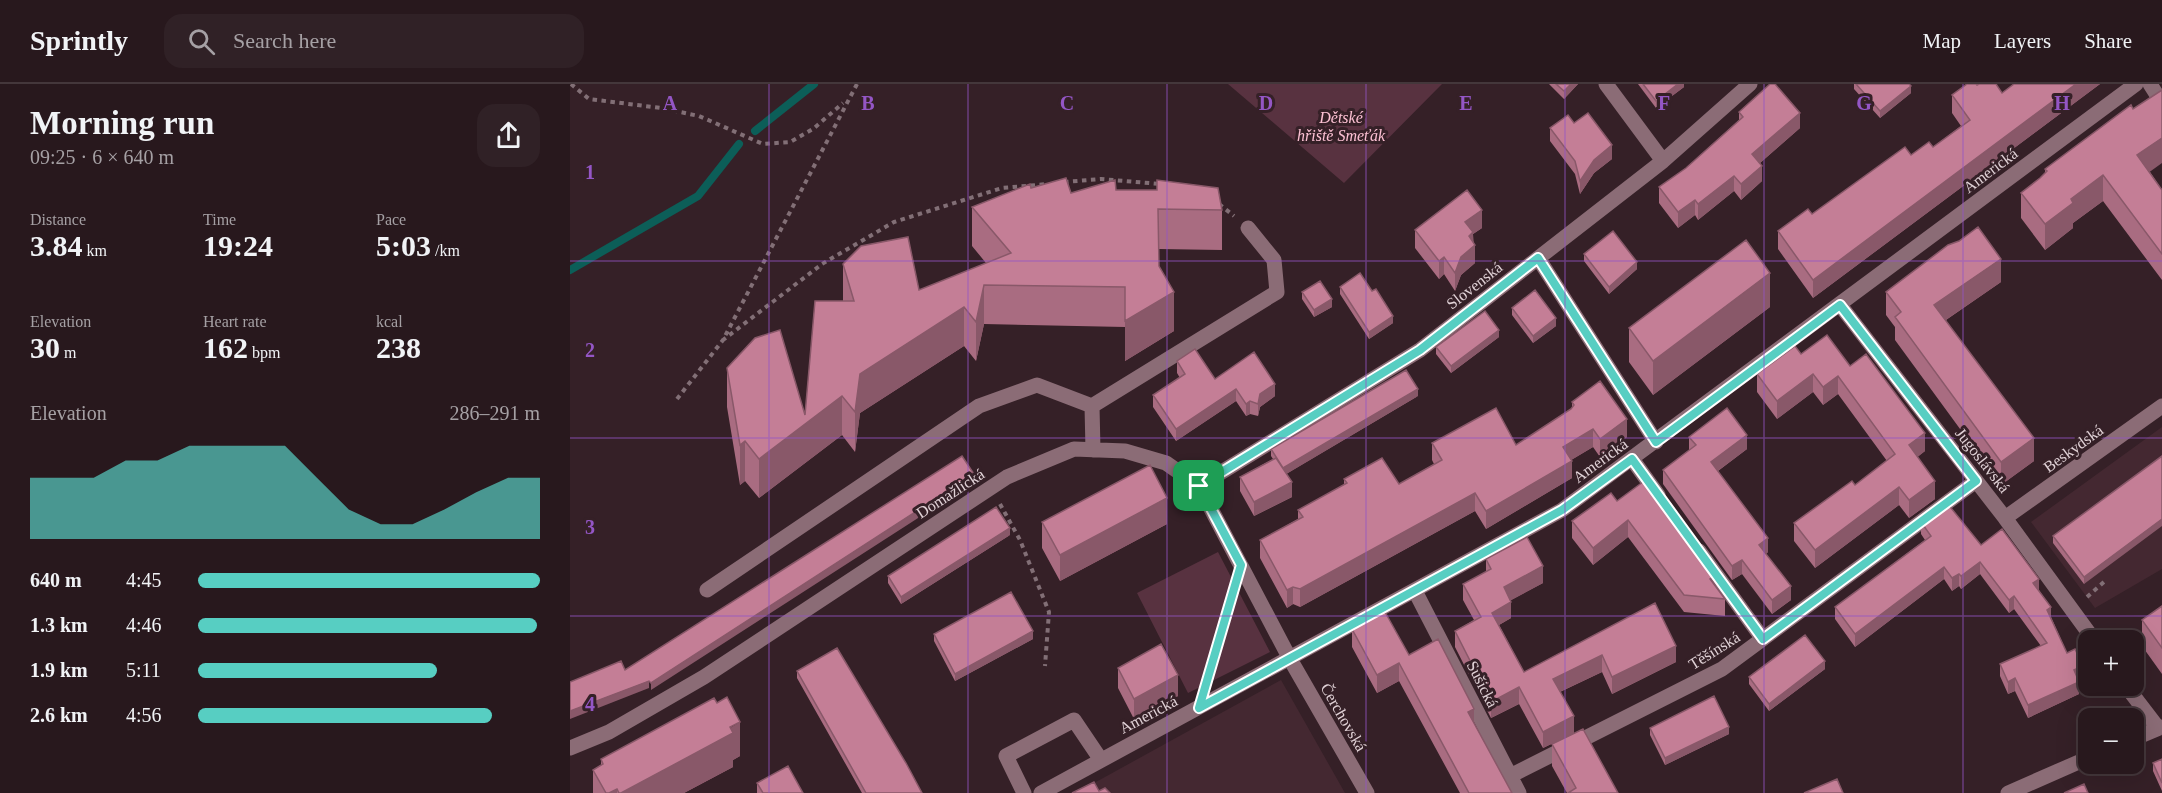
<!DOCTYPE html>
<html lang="en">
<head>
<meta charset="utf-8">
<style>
  :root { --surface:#28181d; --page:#302126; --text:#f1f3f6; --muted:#a5a0a4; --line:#44373b; --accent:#57cec2 }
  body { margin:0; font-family:Georgia,serif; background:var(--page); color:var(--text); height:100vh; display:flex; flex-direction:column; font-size:22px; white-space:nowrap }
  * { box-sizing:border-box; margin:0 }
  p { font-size:20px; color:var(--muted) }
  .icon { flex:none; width:33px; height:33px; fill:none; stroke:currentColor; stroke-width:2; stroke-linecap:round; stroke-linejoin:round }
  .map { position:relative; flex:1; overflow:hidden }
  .drawer { display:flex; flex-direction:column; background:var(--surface); width:570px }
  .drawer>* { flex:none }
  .controls { position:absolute; left:1508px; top:546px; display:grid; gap:12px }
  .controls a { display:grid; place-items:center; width:66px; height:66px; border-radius:12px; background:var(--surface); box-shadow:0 6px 24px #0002,0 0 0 2px var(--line); font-size:30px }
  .pin { position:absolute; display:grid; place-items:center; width:51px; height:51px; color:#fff; margin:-26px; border-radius:12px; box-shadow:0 3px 9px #0006 }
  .round { display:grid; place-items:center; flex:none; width:63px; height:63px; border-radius:18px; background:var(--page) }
  .overview { display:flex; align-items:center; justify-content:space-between; height:102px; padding:0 30px }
  h1 { font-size:33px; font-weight:800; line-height:45px }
  .figures { display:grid; grid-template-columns:repeat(3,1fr); gap:9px; height:102px; padding:6px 30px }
  .figures div { display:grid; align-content:center }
  .figures b { font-size:30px; font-weight:800 }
  .figures small { font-size:16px; font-weight:400 }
  .figures p { font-size:16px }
  .chart { height:168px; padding:12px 30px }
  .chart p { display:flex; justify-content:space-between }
  .chart svg { width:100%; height:108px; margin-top:6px; fill:var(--accent); opacity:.7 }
  ul { padding:0 30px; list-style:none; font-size:20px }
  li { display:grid; grid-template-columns:96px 72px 1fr; align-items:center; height:45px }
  li i { height:15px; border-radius:8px; background:var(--accent) }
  header { display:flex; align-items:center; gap:36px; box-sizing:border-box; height:84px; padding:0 30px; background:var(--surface); border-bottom:2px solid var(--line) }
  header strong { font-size:28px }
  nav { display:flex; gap:33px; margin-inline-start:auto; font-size:21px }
  .search { width:420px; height:54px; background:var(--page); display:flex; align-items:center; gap:15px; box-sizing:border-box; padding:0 21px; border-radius:18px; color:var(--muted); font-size:22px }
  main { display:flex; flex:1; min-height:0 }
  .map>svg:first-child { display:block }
  .built { fill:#442831 }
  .green { fill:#583240 }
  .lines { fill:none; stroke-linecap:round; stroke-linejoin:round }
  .stream { stroke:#0c5e58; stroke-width:8 }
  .path { stroke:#826f76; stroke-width:4; stroke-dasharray:4.5 4.5; stroke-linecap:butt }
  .minor { stroke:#8b6c76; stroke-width:15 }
  .wall { fill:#a96c81 }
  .shaded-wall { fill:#895869 }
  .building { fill:#c47e96; stroke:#895869; stroke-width:1.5 }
  .route-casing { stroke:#fff; stroke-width:12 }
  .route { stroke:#57cec2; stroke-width:8 }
  .grid { fill:none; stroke:#9456c5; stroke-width:1.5; stroke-opacity:0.55 }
  .labels { text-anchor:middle; stroke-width:6; stroke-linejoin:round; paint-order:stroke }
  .park-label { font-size:16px; font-style:italic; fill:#fcc0d3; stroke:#352027 }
  .street-label { font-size:16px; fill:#e1d2d7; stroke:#352027 }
  .grid-label { font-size:20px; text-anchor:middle; font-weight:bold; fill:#9456c5; stroke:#352027; stroke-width:6; stroke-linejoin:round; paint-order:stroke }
</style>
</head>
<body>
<header>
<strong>Sprintly</strong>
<div class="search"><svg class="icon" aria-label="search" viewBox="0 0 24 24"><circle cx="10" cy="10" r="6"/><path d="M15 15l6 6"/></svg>Search here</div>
<nav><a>Map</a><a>Layers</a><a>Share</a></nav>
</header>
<main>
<section class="drawer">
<div class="overview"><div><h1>Morning run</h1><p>09:25 · 6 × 640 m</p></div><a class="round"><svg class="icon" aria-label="share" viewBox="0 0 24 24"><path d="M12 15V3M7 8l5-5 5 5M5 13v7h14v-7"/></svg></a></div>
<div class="figures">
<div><p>Distance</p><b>3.84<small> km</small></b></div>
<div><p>Time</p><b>19:24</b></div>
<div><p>Pace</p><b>5:03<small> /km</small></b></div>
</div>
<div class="figures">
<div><p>Elevation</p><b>30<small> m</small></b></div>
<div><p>Heart rate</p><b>162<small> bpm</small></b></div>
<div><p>kcal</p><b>238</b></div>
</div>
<div class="chart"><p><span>Elevation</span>286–291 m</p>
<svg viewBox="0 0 160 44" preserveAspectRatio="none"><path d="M0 44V19L10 19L20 19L30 12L40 12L50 6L60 6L70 6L80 6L90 19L100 32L110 38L120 38L130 32L140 25L150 19L160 19V44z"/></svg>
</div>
<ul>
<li><b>640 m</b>4:45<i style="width:100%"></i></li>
<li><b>1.3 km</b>4:46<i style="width:99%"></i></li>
<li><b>1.9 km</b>5:11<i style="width:70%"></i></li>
<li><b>2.6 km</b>4:56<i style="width:86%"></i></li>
</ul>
</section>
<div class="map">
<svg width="1592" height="709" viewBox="0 0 1592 709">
  <rect width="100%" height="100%" fill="#352027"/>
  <path class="built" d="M1592,343V485L1525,524L1461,438Z
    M711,596L775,709H506Z"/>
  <path class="green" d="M658,0H872L774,99Z
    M648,468L700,568L618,609L567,509Z"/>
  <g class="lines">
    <path class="stream" d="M185,47L244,0
      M0,186L128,112L169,60"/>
    <path class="path" d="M1,0L19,15L91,24L129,32L193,60L220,58L243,45L273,19
      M287,0L153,256L252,180L324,138L432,104L478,100
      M494,98L531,95L591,100
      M649,120L664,132
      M107,315L153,256
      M430,420L450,456L479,528L475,582
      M1517,513L1534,498
      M637,597L663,509"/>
    <path class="minor" d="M1036,0L1093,77
      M1580,0L1592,19
      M968,174L1086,358
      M1270,221L1435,434L1524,556
      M523,366L522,322L707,208L704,176L678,144
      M1062,375L1088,411
      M629,402L850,266L1093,77L1180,0
      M1435,434L1592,322
      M1129,467L1193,555
      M137,506L409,322L467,301L522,322
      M845,507L949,709
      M1556,602L1588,644
      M1563,655L1592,643
      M0,664L39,648L134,593L437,393L504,365L555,367L596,379L629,402L720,575L797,709
      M940,692L1152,585L1406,397
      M454,709L436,672L504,636L531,676
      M471,709L992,426L1566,0
      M1438,709L1518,674"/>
  </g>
  <path class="wall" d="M979,0H1008L994,15Z
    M1068,0H1114V3L1086,24Z
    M1284,0H1339L1341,9L1310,34L1284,5Z
    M1444,0H1530L1243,214L1208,165V147L1242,130L1341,71L1363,63L1391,42L1382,29V11L1407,1L1432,9Z
    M1169,28L1230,44L1190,79L1192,97L1171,116L1164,107L1128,136L1125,131L1108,144L1089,119V103L1116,84L1169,36Z
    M1004,39L1042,75L1024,89L1010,110L1005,90L980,57V44Z
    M1475,85L1580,88L1592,106V196L1533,117L1503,139V144L1475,166L1451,134V109L1470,94L1475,89Z
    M461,104L501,109L546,106L652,126V166L589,165V182L604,247L555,277V243L414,240L406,277L394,262L290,329L285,368L272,351L189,414L175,397L170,401L157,323V284L235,331L273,217V180L349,206L416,179L402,162V123Z
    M912,144L903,150L905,179L891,191L885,207L874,190L869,195L845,164V146Z
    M1014,170L1067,185L1039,210L1014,177Z
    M1431,198L1376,236L1464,377L1431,401L1325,256V243L1316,231V208Z
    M770,203L823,239L799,255L770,210Z
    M732,208L762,223L744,233L732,215Z
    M1200,223L1083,311L1059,278V244Z
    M942,224L986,242L963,259L942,231Z
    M929,253L881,289L866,270V263Z
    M1231,270L1280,282L1355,367L1347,373L1365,415L1339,434L1329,421L1245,484L1224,457V439L1285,401L1317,377L1268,310L1253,321L1243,308L1207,335L1187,308V290Z
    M607,277L645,295L705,312L690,323L688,332L680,330L676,332L666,317L606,357L583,323V311L610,294L607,289Z
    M848,312L716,390L722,413L684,432L670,407V393L703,375L701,372V365Z
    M1002,318L1057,353L1030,373L1023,363L1001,376L1002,394L916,445L905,427L730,523L723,520L717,524L690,474V456L728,435V426L774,401V395L829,400L864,380L862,376V359L946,361L1002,324Z
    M1119,353L1177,365L1148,387L1198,468L1196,470L1221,516L1202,530L1172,490L1162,496L1093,400V386L1119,366Z
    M1592,372L1514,500L1483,459V452Z
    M1047,417L1146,503L1155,515V532L1114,528L1058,453L1023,481L1002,454V437Z
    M472,438L597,440L490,497L472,464Z
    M1351,438L1411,461L1469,506L1497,569L1513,595L1509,597V610L1458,634L1445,607L1438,610L1430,592V580L1471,562L1444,525L1439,529L1410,490L1391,505L1389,502L1382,507L1374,495L1285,563L1265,535V523L1355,456L1351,450Z
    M440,451L331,520L318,499V492Z
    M916,475L973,499L941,516V534L929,541L954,588L1085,519L1106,578L1042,610L1032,588L990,608L1004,649L973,664L949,620L921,634L885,563V547L904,536L893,516V500L916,488Z
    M1592,522V590L1572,562V536Z
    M782,545L839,571L904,640L942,709H890L829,597L807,609L782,563Z
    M364,550L463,555L385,597L364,557Z
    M548,584L608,612L564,635L548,604Z
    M1255,585L1199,627L1179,600V593Z
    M227,587L352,709H292L227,594Z
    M1080,644L1159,650L1095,681L1080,651Z
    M982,660L1048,709H997L982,682Z
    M170,672L163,676V683L114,709H23V686L31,681V675Z
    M1592,675V707L1583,687V679Z
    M187,699L233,709H187Z"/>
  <path class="shaded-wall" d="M1001,0H1008L994,15V7Z
    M1108,0H1114V3L1086,24V17Z
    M1506,0H1530L1243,214V196Z
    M1341,2V9L1310,34V27Z
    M1230,29V44L1182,86V70Z
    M1592,54V79L1567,97V71Z
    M1042,61V75L1024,89L1010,110V97L1024,76Z
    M1192,82V97L1171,116V100Z
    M1533,91V117L1503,139V144L1475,166V140L1501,115Z
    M1164,92V107L1128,136V120Z
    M1125,116V131L1108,144V128Z
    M912,126V144L903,150V163L905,161V179L891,191L885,207V189L895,138Z
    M874,173V190L869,195V177Z
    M1431,175V198L1364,244V221Z
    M1067,178V185L1039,210V203Z
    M1200,189V223L1083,311V277Z
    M414,201V240L406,277V238Z
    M604,208V247L555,277V237Z
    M762,215V223L744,233V226Z
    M394,223V262L290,329L285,368V328L290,290Z
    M823,232V239L799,255V248Z
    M986,234V242L963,259V252Z
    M929,246V253L881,289V282Z
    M1243,290V308L1207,335V317Z
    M1268,292V310L1253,321V303Z
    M705,300V312L690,323L688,332V320L690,310Z
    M666,305V317L606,357V345Z
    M848,305V312L713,392V384Z
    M272,312V351L189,414V375Z
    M680,317V330L676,332V320Z
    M1057,335V353L1030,373V355Z
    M1023,345V363L993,381V363Z
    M1355,349V367L1339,380V361Z
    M1177,351V365L1141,392V378Z
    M1464,354V377L1431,401V378Z
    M175,357V397L170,401V361Z
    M1002,377V394L916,445V427Z
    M404,390V398L81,606V599Z
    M1365,397V415L1339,434V416Z
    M722,398V413L684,432V418Z
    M1329,403V421L1245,484V466Z
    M905,409V427L730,523V505Z
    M597,414V440L490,497V471Z
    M1592,435V442L1514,500V493Z
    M1058,436V453L1023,481V464Z
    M440,444V451L331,520V513Z
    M1198,454V468L1189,475V461Z
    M1172,476V490L1162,496V482Z
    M1410,478V490L1391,505V492Z
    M973,482V499L934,520V503Z
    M1374,483V495L1285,563V550Z
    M1389,490V502L1382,507V494Z
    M1146,491V507L1140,495Z
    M1469,495V507L1463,499Z
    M1221,502V516L1202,530V516Z
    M723,503V520L717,524V506Z
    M1444,512V525L1439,529V516Z
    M941,518V534L922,545V529Z
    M1481,523V535L1477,526Z
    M463,547V555L385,597V590Z
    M1106,562V578L1042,610V593Z
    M1032,571V588L983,611V595Z
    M1255,577V585L1199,627V620Z
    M829,579V597L807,609V591Z
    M1513,582V595L1504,599V586Z
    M608,591V612L564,635V615Z
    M1445,594V607L1438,610V598Z
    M79,597V604L0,635V627Z
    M1509,598V610L1458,634V621Z
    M949,603V620L921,634V618Z
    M904,625V643L898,628Z
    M1004,632V649L973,664V648Z
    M170,638V672L163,676V683L114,709H51Z
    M1159,643V650L1095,681V674Z
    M47,705V709H39Z"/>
  <path class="building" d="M986,0H1001L994,7Z
    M1073,0H1108L1086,17Z
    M1200,0H1205L1230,29L1182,70L1192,82L1171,100L1164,92L1128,120L1125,116L1108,128L1089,103L1116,84L1173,33L1169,28Z
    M1286,0H1339L1341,2L1310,27Z
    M1397,0H1406L1407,1L1409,0H1426L1432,9L1444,0H1506L1243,196L1208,147L1238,125L1242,130L1335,63L1341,71L1359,58L1363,63L1400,36L1382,11Z
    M1592,6V54L1567,71L1592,106V170L1533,91L1501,115L1503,119L1475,140L1451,109L1470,94L1477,87L1475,85L1561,21L1563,25Z
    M1018,29L1042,61L1024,76L1010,97L1005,77L980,44L998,31L1004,39Z
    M496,94L501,109L545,96L546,106H587V96L648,104L652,126L588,125L589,182L604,208L555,237V203L414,201L406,238L394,223L290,290L285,328L272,312L189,375L175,357L170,361L157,284L185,254L210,246L235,331L245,217H284L273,180L291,162L338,153L349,206L441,169L402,123L460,100L461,104Z
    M897,106L912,126L895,138L903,148L899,152L905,161L891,173L885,189L874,173L869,177L845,146Z
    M1408,143L1431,175L1364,221L1464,354L1431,378L1325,233L1331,228L1316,208L1378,161L1389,157Z
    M1043,147L1067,178L1039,203L1014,170Z
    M1176,156L1200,189L1083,277L1059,244Z
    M790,189L802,207L806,205L823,232L799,248L770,203Z
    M750,197L762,215L744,226L732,208Z
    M965,206L986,234L963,252L942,224Z
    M915,227L929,246L881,282L866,263Z
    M1257,251L1280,282L1296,270L1355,349L1339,361L1365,397L1339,416L1329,403L1245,466L1224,439L1282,397L1285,401L1325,370L1268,292L1253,303L1243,290L1207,317L1187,290L1225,262L1231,270Z
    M625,265L645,295L684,268L705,300L690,310L688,320L680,317L676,320L666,305L606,345L583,311L615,290L607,277Z
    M836,286L848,305L713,384L701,365Z
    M1030,297L1057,335L1030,355L1023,345L993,363L1002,377L916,427L905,409L730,505L723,503L717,506L690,456L733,433L728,426L777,399L774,395L812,374L829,400L872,376L862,359L926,324L946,361L1001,325L1004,321L1002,318Z
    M1157,324L1177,351L1141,378L1198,454L1189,461L1221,502L1202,516L1172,476L1162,482L1093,386L1126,361L1119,353Z
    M392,372L404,390L81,599L79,597L0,627V598L51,577L55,586Z
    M1592,372V435L1514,493L1483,452Z
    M706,374L722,398L684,418L670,393Z
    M580,381L597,414L490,471L472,438Z
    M1077,395L1146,491L1140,495L1155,515L1114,511L1058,436L1023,464L1002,437L1041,409L1047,417Z
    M1377,419L1411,461L1432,445L1469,495L1463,499L1481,523L1477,526L1497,569L1505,565L1513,582L1504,586L1509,598L1458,621L1445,594L1438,598L1430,580L1477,559L1444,512L1439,516L1410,478L1391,492L1389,490L1382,494L1374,483L1285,550L1265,523L1361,452L1351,438Z
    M426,423L440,444L331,513L318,492Z
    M957,453L973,482L934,503L941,518L922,529L954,588L1085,519L1106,562L1042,593L1032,571L983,595L1004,632L973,648L949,603L921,618L885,547L911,533L893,500L921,485L916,475Z
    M441,508L463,547L385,590L364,550Z
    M1592,522V564L1572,536Z
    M815,528L839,571L868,555L904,625L898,628L942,709H899L829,579L807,591L782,545Z
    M1235,551L1255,577L1199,620L1179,593Z
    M591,560L608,591L564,615L548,584Z
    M267,564L336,679L352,709H296L227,587Z
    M1144,612L1159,643L1095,674L1080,644Z
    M157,613L170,638L160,643L163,649L51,709H49L47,705L39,709H36L23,686L33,680L31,675L144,614L147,619Z
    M1013,645L1048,709H998L1006,704L982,660Z
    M1592,675V699L1583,679Z
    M218,682L233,709H193L187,699Z
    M1267,695L1273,709H1234Z
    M524,698L529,707L535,704L540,709H502Z
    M1514,700L1518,709H1494Z"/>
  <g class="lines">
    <g class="route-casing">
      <path id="route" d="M968,174L1086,358L1270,221L1406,397L1193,555L1062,375L992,426L629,624L671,481L629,402L850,266Z"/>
    </g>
    <use href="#route" class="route"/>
  </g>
  <path class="grid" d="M199,0V709M398,0V709M597,0V709M796,0V709M995,0V709M1194,0V709M1393,0V709M0,177H1592M0,354H1592M0,532H1592"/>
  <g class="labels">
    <g class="park-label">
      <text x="771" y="39">Dětské<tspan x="771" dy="18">hřiště Smeťák</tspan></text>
    </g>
    <g class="street-label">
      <text transform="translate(1420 86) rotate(-37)" y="6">Americká</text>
      <text transform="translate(904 201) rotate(-38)" y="6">Slovenská</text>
      <text transform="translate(1503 364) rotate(-36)" y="6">Beskydská</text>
      <text transform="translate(1030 376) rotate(-36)" y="6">Americká</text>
      <text transform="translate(1413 376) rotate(52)" y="6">Jugoslávská</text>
      <text transform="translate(380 409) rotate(-33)" y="6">Domažlická</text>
      <text transform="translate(1144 566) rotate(-32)" y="6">Těšínská</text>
      <text transform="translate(913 600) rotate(63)" y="6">Sušická</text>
      <text transform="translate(578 630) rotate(-28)" y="6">Americká</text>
      <text transform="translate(774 633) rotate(60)" y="6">Čerchovská</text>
    </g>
  </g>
  <g class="grid-label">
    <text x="100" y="26">A</text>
    <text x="298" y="26">B</text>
    <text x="497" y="26">C</text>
    <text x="696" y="26">D</text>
    <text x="896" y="26">E</text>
    <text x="1094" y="26">F</text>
    <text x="1294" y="26">G</text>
    <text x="1492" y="26">H</text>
    <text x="20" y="95">1</text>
    <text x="20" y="273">2</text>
    <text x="20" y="450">3</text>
    <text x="20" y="627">4</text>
  </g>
</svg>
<div class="controls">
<a>+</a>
<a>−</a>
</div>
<div class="pin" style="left:629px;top:402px;background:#1e9e55"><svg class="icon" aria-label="arrive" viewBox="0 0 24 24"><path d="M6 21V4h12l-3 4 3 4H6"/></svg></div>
</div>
</main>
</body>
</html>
